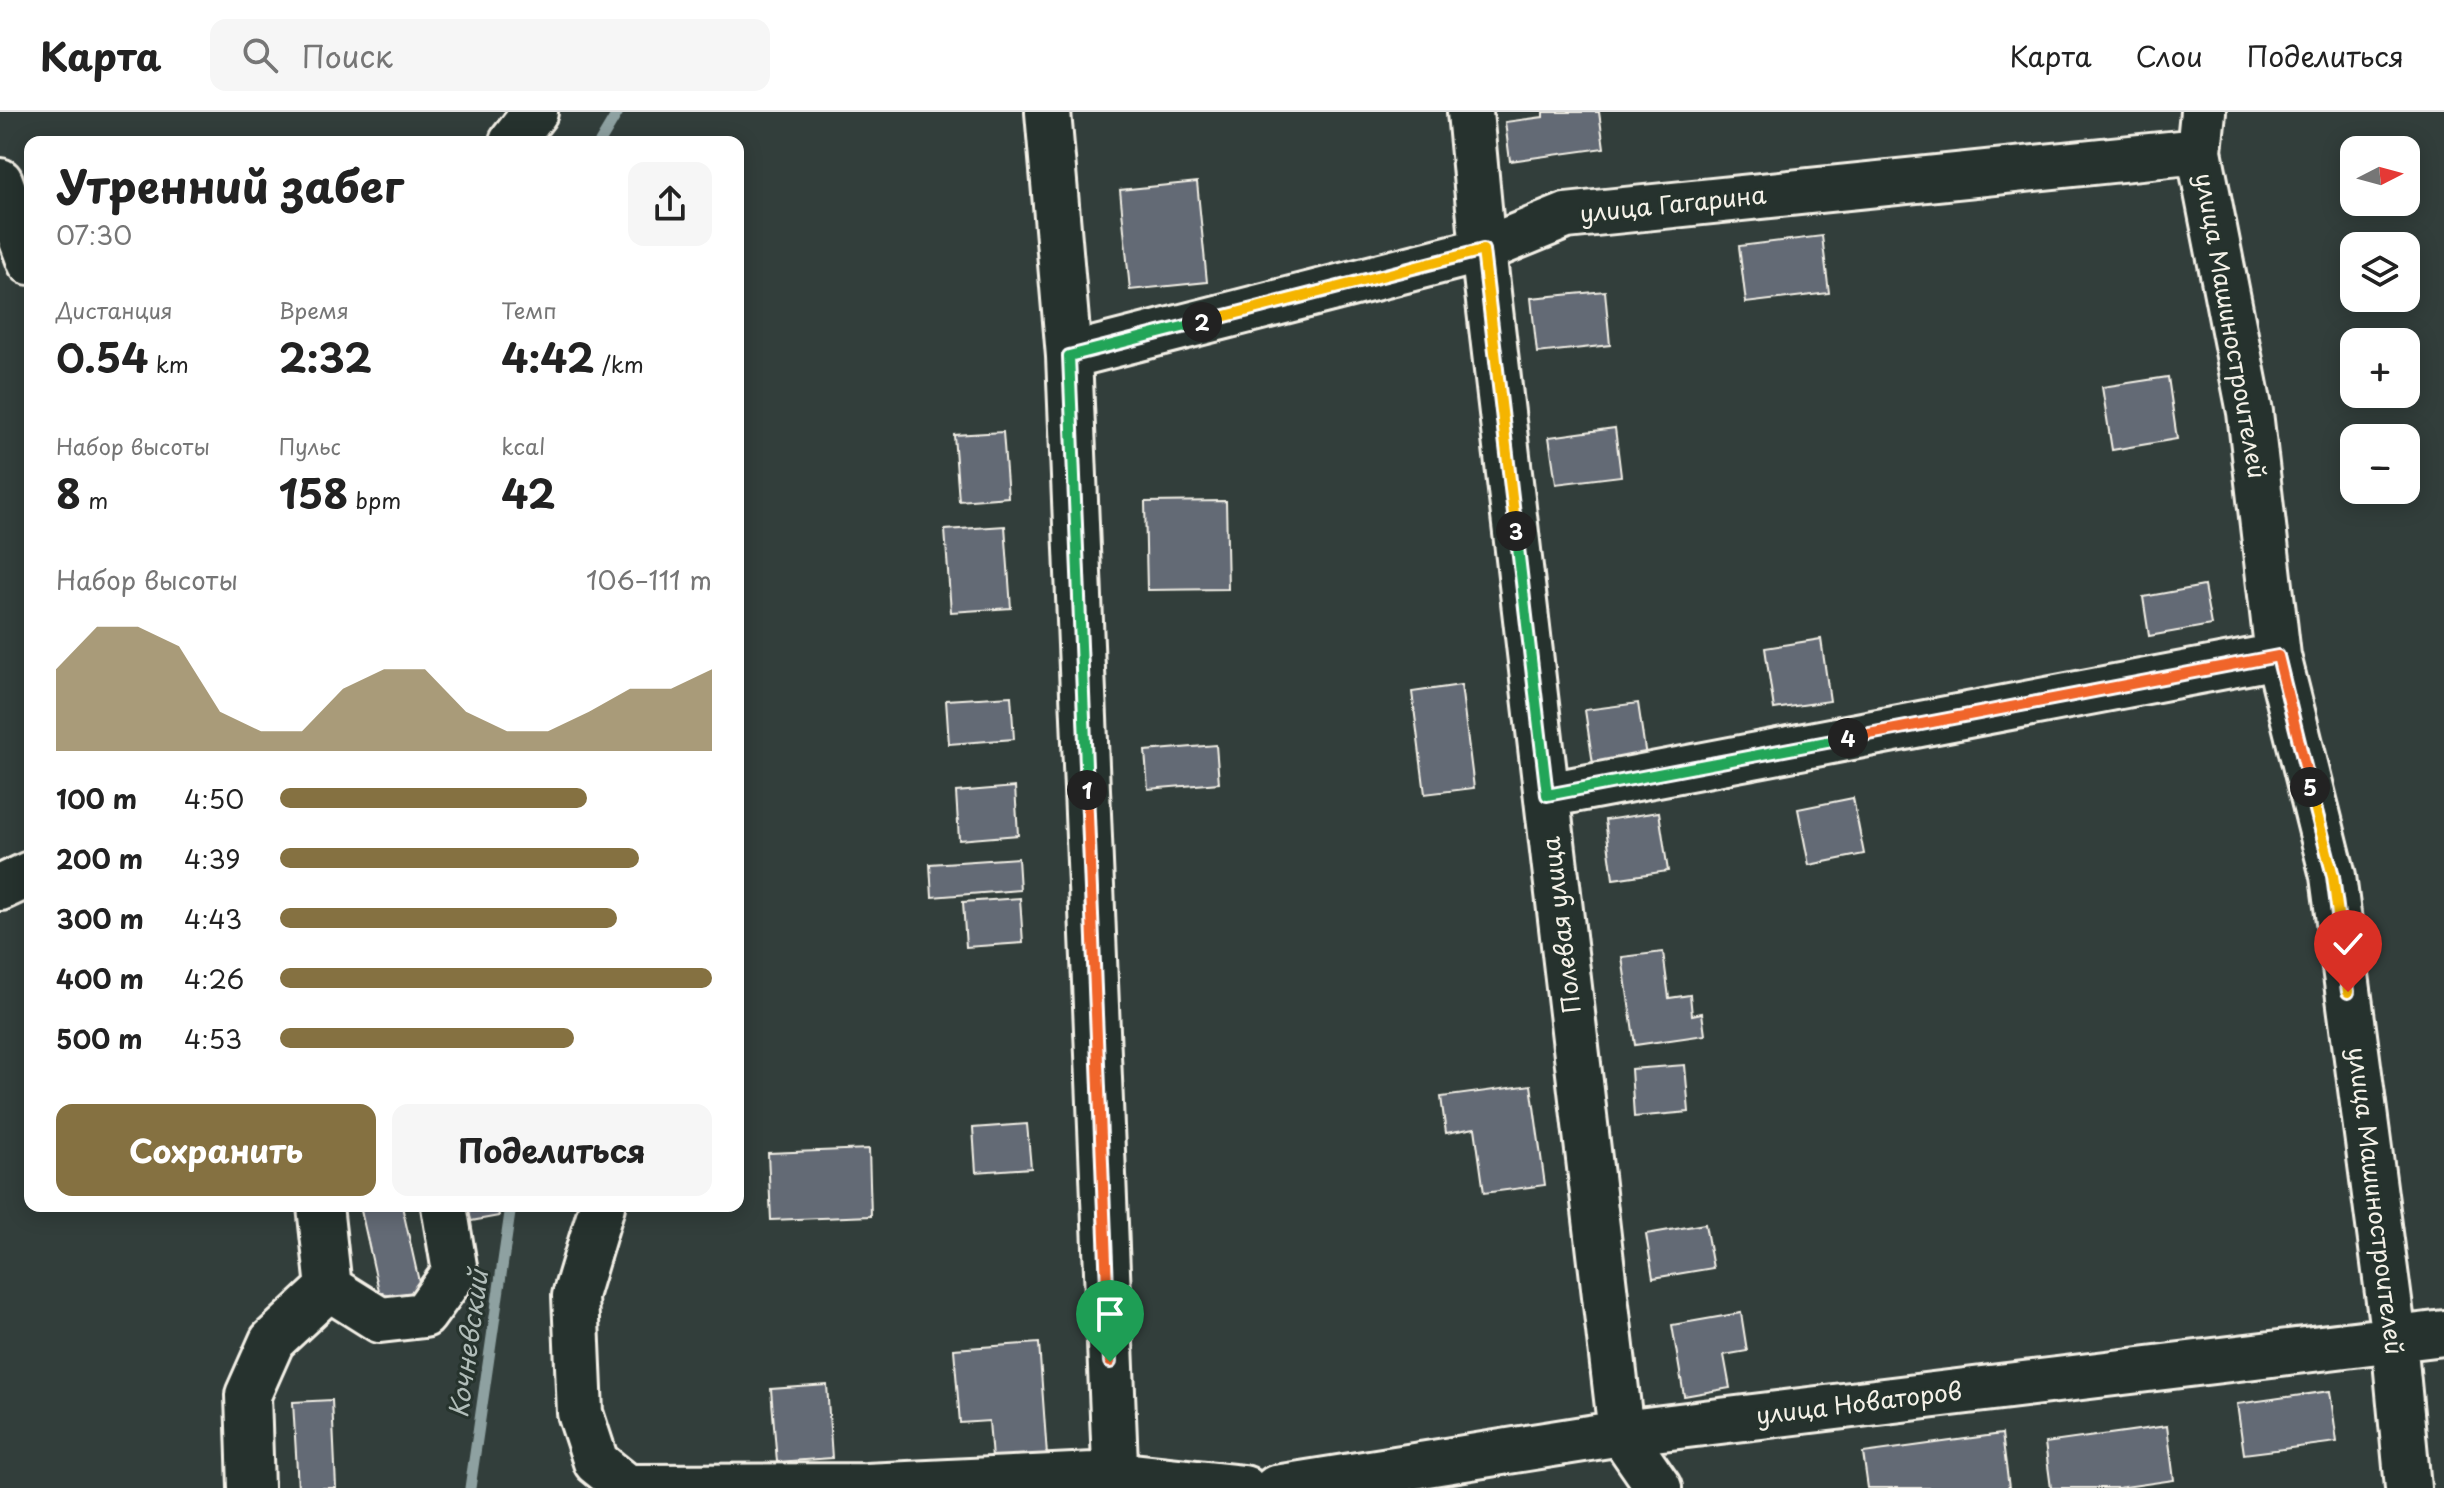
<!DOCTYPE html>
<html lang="ru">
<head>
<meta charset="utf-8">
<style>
  :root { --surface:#fff; --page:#f6f6f6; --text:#222; --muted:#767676; --line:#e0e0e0; --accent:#857141 }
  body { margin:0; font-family:"Playpen Sans",sans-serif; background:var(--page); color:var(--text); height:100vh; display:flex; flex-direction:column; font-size:30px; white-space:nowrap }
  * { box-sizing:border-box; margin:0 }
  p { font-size:26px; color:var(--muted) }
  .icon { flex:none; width:44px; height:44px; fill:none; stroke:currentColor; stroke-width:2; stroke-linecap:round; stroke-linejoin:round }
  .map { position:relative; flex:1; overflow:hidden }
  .sheet { position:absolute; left:24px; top:24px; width:720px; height:1076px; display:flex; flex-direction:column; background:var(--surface); border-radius:16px; box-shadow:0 4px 20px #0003 }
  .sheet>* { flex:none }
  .needle { width:52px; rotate:84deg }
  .controls { position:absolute; left:2340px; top:24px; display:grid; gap:16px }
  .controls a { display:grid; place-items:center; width:80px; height:80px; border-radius:16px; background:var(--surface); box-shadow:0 4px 20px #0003; font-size:40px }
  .pin { position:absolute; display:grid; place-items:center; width:68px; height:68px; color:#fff; margin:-82px -34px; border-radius:50% 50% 50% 0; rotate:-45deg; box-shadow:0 0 8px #0007 }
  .pin .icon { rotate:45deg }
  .km { position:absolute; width:40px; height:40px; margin:-20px; border-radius:50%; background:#222; color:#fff; font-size:22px; line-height:40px; text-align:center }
  .round { display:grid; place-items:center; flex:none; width:84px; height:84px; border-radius:16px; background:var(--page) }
  .summary { display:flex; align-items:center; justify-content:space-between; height:136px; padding:0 32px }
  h1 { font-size:44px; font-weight:700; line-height:60px }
  .stats { display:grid; grid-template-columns:repeat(3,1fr); gap:12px; height:136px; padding:8px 32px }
  .stats div { display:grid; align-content:center }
  .stats b { font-size:40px; font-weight:700 }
  .stats small { font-size:22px; font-weight:400 }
  .stats p { font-size:22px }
  .chart { height:224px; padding:16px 32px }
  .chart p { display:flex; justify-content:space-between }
  .chart svg { width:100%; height:144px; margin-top:8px; fill:var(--accent); opacity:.7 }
  .cta { display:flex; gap:16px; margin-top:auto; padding:16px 32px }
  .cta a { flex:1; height:92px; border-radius:16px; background:var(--accent); color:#fff; font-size:32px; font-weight:700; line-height:92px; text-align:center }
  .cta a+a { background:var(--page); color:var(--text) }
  ul { padding:0 32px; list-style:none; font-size:26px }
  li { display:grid; grid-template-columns:128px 96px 1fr; align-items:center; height:60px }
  li i { height:20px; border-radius:10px; background:var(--accent) }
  header { display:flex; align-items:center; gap:48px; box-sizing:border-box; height:112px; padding:0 40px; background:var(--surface); border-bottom:2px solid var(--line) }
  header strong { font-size:38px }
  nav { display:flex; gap:44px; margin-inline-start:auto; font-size:28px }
  .search { width:560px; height:72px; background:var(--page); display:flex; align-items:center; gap:20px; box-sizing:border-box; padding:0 28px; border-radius:16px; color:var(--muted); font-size:30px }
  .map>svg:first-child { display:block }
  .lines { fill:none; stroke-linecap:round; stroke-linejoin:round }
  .stream { stroke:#8ea1a1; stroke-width:11 }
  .building { fill:#636a74; stroke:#f4f1e8; stroke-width:2 }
  .minor-casing { stroke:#f4f1e8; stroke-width:50 }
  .minor { stroke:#26332d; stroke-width:44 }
  .split-1-casing { stroke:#fff; stroke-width:16 }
  .split-2-casing { stroke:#fff; stroke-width:16 }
  .split-3-casing { stroke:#fff; stroke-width:16 }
  .split-4-casing { stroke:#fff; stroke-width:16 }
  .split-5-casing { stroke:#fff; stroke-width:16 }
  .split-6-casing { stroke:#fff; stroke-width:16 }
  .split-1 { stroke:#f0652b; stroke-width:10 }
  .split-2 { stroke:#22a559; stroke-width:10 }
  .split-3 { stroke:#f5b400; stroke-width:10 }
  .split-4 { stroke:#22a559; stroke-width:10 }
  .split-5 { stroke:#f0652b; stroke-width:10 }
  .split-6 { stroke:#f5b400; stroke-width:10 }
  .labels { text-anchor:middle; stroke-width:6; stroke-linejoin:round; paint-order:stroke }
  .street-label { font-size:24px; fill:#f4f1e8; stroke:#26332d }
  .water-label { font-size:26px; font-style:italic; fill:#b0bcb8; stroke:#26332d }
</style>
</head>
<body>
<header>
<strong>Карта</strong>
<div class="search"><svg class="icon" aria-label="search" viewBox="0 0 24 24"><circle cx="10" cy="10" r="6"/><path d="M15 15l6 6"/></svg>Поиск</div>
<nav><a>Карта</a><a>Слои</a><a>Поделиться</a></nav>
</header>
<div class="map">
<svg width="2444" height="1376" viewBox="0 0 2444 1376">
  <rect width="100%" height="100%" fill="#323e3b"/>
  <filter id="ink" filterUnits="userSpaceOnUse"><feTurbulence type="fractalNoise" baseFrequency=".0125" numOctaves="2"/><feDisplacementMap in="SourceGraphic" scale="16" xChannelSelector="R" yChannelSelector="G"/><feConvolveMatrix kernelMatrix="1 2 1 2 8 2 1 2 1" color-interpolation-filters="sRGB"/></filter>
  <g filter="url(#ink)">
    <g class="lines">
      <path class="stream" d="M600,30L618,0
        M470,1376L511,1094"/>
    </g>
    <path class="building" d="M1543,0H1599L1604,36L1510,49L1505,10L1543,5Z
      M1197,70L1207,170L1130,178L1120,78Z
      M1822,124L1829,181L1746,191L1739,134Z
      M1605,179L1610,233L1537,241L1531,186Z
      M2168,265L2177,327L2112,338L2102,275Z
      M1615,316L1621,364L1556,372L1549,325Z
      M1003,320L1008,385L959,389L954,323Z
      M1226,389L1228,477L1147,478L1145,390Z
      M1005,414L1011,496L951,500L945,418Z
      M2204,474L2211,513L2149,524L2143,485Z
      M1821,527L1830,589L1774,597L1765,536Z
      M1461,573L1474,676L1425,682L1412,580Z
      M1011,584L1014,627L949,632L946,588Z
      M1638,591L1646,645L1593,652L1585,598Z
      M1216,633L1219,671L1148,677L1145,639Z
      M1015,675L1018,723L959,728L956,680Z
      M1853,686L1864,742L1809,753L1798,697Z
      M1659,700L1668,759L1613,767L1605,708Z
      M1018,746L1020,778L932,785L930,752Z
      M1020,786L1023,831L966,835L963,790Z
      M1663,840L1669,886L1690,883L1692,903L1702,901L1705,923L1635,933L1622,845Z
      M1685,953L1689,1000L1634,1005L1631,957Z
      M1531,973L1545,1073L1484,1081L1475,1016L1446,1021L1441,985Z
      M1027,1012L1031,1056L976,1060L973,1016Z
      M869,1037L871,1104L771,1108L768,1041Z
      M360,1094H402L422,1183L382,1192Z
      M468,1094H497L499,1104L471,1109Z
      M1705,1112L1713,1156L1653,1166L1646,1122Z
      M1741,1201L1747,1239L1724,1243L1730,1276L1684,1284L1672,1213Z
      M1039,1231L1047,1343L992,1347L989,1309L960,1311L954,1237Z
      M827,1273L832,1346L777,1350L771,1277Z
      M2330,1279L2337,1330L2244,1342L2237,1292Z
      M332,1288L336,1376H298L293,1290Z
      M2167,1314L2174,1368L2118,1376H2051L2045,1331Z
      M2002,1322L2009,1376H1868L1863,1341Z"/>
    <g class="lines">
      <g class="minor-casing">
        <path id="minor" d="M1048,0L1069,244L1116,1376
          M1470,0L1483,138L1621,1321L1659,1376
          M2203,0L2199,39L2250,300L2278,544L2333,764L2394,1227L2408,1376
          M512,30L535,0
          M0,69L30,150
          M1069,244L1483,138L1566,104L2199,39
          M1547,683L2278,544
          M0,776L30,762
          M602,1094L575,1184L580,1301L596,1350L627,1375L866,1374L1114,1362L1244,1376
          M329,1176L380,1208L424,1203L455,1160L444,1094
          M251,1376L248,1283L272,1229L329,1176L320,1094
          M1276,1376L1621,1321L2444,1221"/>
      </g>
      <use href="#minor" class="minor"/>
    </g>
  </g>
  <g class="lines" filter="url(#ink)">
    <g class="split-1-casing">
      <path id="split-1" d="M1087,678L1110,1250"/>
    </g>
    <g class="split-2-casing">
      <path id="split-2" d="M1087,678L1069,244L1202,210"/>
    </g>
    <g class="split-3-casing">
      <path id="split-3" d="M1202,210L1483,138L1516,419"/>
    </g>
    <g class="split-4-casing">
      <path id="split-4" d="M1516,419L1547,683L1848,626"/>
    </g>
    <g class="split-5-casing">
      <path id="split-5" d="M1848,626L2278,544L2310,675"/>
    </g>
    <g class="split-6-casing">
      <path id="split-6" d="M2310,675L2333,764L2348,880"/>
    </g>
    <use href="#split-1" class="split-1"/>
    <use href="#split-2" class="split-2"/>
    <use href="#split-3" class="split-3"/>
    <use href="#split-4" class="split-4"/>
    <use href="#split-5" class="split-5"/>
    <use href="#split-6" class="split-6"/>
  </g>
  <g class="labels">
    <g class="street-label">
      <text transform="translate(1673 93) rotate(-6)" y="8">улица Гагарина</text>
      <text transform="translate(2230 214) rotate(80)" y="8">улица Машиностроителей</text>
      <text transform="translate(1562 813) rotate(-97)" y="8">Полевая улица</text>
      <text transform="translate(2375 1089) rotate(83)" y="8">улица Машиностроителей</text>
      <text transform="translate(1859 1292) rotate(-7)" y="8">улица Новаторов</text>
    </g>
    <g class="water-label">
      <text transform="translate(469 1232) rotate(-82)" y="9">Кочневский</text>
    </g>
  </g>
</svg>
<div class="controls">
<a><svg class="needle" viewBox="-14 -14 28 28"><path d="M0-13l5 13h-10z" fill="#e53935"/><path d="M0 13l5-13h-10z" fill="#767676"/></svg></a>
<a><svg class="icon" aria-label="layers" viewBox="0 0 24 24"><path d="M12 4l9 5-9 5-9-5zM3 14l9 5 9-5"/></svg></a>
<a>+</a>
<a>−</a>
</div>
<div class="pin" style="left:1110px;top:1250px;background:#1e9e55"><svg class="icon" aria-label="arrive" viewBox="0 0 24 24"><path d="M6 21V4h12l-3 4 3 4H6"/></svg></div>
<div class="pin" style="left:2348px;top:880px;background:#d93025"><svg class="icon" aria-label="check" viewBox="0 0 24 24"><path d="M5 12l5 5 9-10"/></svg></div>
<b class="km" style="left:1087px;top:678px">1</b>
<b class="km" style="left:1202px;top:210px">2</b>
<b class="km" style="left:1516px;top:419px">3</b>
<b class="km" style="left:1848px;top:626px">4</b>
<b class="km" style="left:2310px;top:675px">5</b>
<section class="sheet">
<div class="summary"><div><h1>Утренний забег</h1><p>07:30</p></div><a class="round"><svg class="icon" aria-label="share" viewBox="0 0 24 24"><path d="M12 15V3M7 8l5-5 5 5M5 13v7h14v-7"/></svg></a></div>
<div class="stats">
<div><p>Дистанция</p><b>0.54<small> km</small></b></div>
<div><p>Время</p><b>2:32</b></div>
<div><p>Темп</p><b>4:42<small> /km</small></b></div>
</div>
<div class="stats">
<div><p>Набор высоты</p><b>8<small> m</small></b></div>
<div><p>Пульс</p><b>158<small> bpm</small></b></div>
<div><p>kcal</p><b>42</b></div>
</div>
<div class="chart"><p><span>Набор высоты</span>106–111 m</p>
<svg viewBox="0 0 160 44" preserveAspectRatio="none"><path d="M0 44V19L10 6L20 6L30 12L40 32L50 38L60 38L70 25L80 19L90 19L100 32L110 38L120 38L130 32L140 25L150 25L160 19V44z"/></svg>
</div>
<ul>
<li><b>100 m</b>4:50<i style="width:71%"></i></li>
<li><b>200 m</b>4:39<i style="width:83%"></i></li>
<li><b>300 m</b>4:43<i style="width:78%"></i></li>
<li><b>400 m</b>4:26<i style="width:100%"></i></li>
<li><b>500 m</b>4:53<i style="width:68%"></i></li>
</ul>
<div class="cta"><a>Сохранить</a><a>Поделиться</a></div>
</section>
</div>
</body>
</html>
